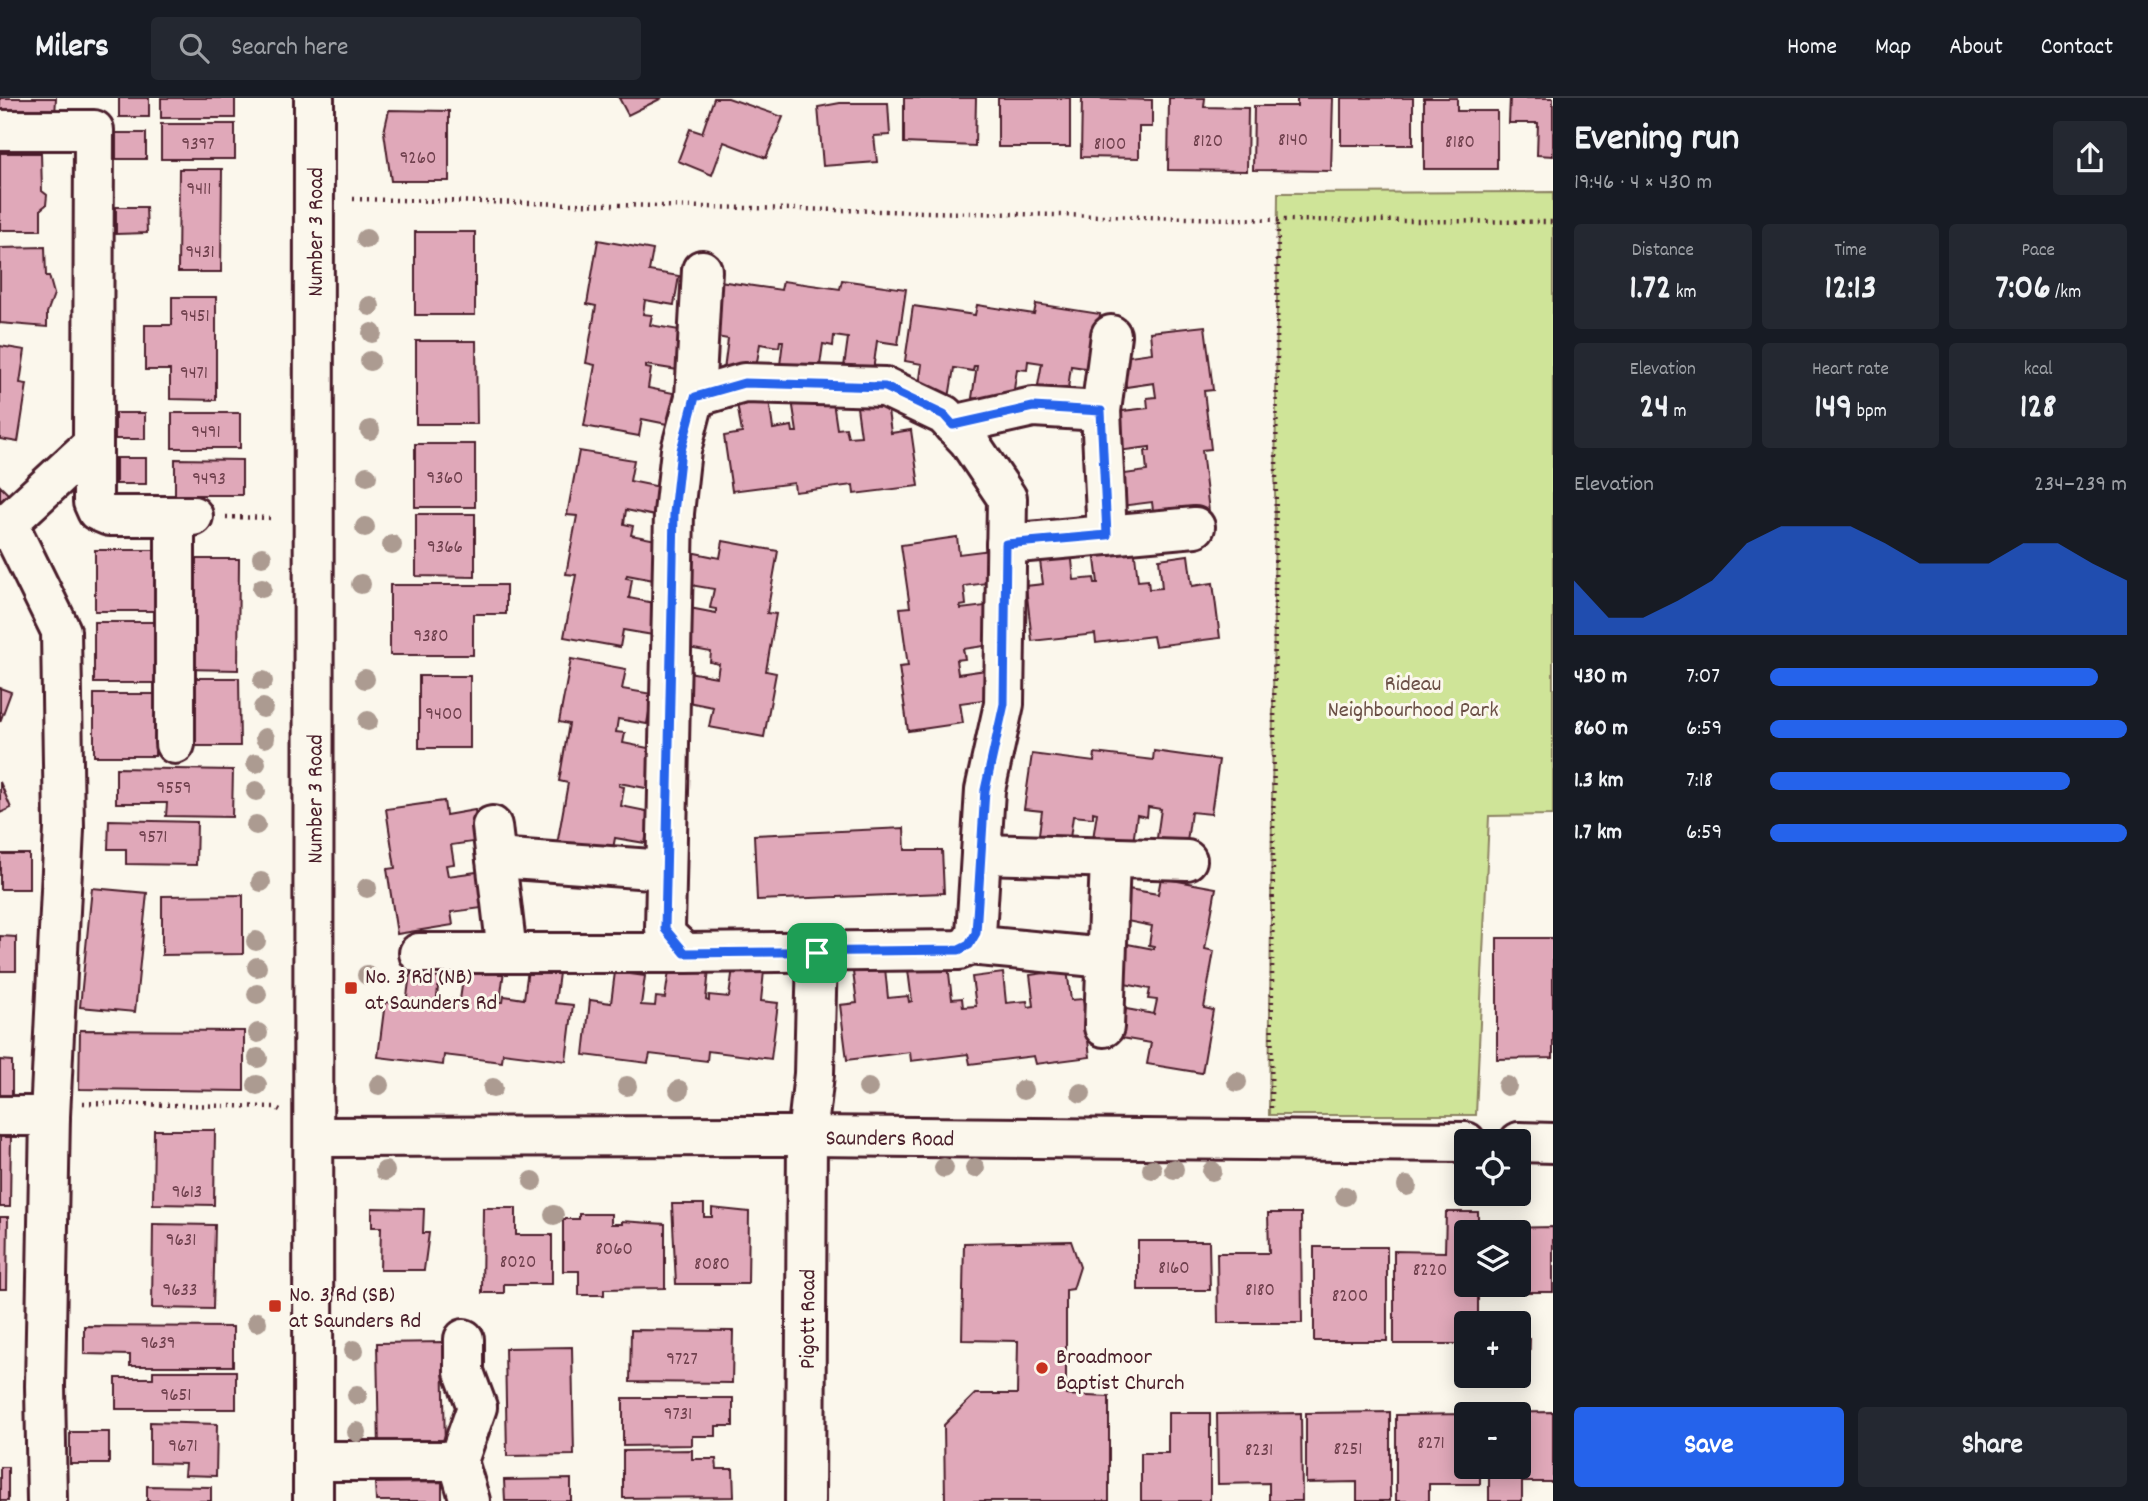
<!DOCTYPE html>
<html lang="en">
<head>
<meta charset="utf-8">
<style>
  :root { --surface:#171b24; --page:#242831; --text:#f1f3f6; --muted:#9ea1a6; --line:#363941; --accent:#2563eb }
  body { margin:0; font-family:Dekko,sans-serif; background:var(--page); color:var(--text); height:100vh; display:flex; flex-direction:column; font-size:26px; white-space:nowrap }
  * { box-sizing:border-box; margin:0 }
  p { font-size:23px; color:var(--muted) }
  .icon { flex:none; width:38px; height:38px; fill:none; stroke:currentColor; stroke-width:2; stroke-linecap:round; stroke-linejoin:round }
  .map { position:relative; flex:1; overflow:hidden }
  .side { display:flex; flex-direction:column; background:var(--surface); width:595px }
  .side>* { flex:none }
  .fabs { position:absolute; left:1454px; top:1031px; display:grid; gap:14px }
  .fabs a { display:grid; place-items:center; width:77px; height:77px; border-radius:7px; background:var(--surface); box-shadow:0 4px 18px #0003; font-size:35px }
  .pin { position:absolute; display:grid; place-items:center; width:60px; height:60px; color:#fff; margin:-30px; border-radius:14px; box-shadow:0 4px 10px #0006 }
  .round { display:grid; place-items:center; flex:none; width:74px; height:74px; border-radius:7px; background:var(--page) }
  .summary { display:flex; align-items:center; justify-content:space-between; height:119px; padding:0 21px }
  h1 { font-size:38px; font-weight:800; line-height:52px }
  .figures { display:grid; grid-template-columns:repeat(3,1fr); gap:10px; height:119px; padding:7px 21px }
  .figures div { display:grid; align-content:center; border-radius:7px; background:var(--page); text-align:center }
  .figures b { font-size:35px; font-weight:800 }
  .figures small { font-size:19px; font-weight:400 }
  .figures p { font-size:19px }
  .chart { height:196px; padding:14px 21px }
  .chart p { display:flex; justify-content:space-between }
  .chart svg { width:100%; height:126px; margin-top:7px; fill:var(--accent); opacity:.7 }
  .primary-button { display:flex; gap:14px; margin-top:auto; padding:14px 21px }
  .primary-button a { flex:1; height:80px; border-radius:7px; background:var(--accent); color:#fff; font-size:28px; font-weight:800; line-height:80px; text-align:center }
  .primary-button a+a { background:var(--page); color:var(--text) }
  ul { padding:0 21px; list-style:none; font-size:23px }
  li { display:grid; grid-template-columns:112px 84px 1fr; align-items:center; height:52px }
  li i { height:18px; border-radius:9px; background:var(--accent) }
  header { display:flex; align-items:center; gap:42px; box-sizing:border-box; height:98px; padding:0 35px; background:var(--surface); border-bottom:2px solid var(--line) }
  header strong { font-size:33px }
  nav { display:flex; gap:38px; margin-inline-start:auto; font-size:24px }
  .search { width:490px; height:63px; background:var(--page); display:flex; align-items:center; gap:18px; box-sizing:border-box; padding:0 24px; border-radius:7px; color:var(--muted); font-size:26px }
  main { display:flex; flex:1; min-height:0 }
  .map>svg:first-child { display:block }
  .green { fill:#cfe498; stroke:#8c8262; stroke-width:2 }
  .building { fill:#e0a8b9; stroke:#4a1f2b; stroke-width:2 }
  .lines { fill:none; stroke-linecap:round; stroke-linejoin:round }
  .minor-casing { stroke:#4a1f2b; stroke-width:44 }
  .major-casing { stroke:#4a1f2b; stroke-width:44 }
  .path { stroke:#4a1f2b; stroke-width:4.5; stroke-dasharray:2 5; stroke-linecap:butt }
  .minor { stroke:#fbf7ec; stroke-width:38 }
  .major { stroke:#fbf7ec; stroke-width:38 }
  .tree { fill:#ac9b91 }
  .route-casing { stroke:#fff; stroke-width:14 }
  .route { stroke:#2563eb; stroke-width:9 }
  .poi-dot { fill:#c8321e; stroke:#fbf7ec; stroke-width:2.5 }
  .labels { text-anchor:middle; stroke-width:6; stroke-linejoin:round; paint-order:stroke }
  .number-label { font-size:19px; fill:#70414e }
  .street-label { font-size:23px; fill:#4a1f2b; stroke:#fbf7ec }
  .park-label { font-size:23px; fill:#6b5046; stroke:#fbf7ec }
  .poi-label { font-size:23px; fill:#4a1f2b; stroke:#fbf7ec; text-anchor:start }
</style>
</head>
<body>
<header>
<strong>Milers</strong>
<div class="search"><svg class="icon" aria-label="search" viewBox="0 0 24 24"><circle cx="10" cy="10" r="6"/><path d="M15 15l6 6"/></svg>Search here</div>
<nav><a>Home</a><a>Map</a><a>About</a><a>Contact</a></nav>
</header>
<main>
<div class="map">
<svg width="1553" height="1403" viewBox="0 0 1553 1403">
  <rect width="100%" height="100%" fill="#fbf7ec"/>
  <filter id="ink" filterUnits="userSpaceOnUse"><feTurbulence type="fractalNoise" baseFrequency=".0143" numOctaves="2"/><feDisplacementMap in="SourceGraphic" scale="14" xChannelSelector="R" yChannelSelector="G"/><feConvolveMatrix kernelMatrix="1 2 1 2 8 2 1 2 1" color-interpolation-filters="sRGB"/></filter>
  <g filter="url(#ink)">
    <path class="green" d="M1553,94V717L1489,718L1476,1017H1269L1278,95Z"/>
    <path class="building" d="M0,0H56L55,18H16V11H0Z
      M119,0H149V19H119Z
      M161,0H235V20H161Z
      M619,0H662L628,17Z
      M714,0H728L783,19L766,60L724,44L712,77L678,63L690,31L702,35Z
      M904,0H976L975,48L904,45Z
      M998,0H1070V49H998Z
      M1082,0L1152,2V29H1139V60L1081,59Z
      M1169,0H1205L1204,9L1248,10L1247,73L1168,72Z
      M1297,0H1333L1331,73L1253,72L1254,8H1297Z
      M1341,0H1413V47H1341Z
      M1424,0H1457V13H1497V71H1424Z
      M1510,0H1553V58L1537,57L1538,25H1509Z
      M840,5H888L890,37L874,38L877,64L823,68L818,9Z
      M389,12L449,13V83H391L384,34Z
      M161,26H235V61H161Z
      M116,35H146V61H116Z
      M0,55H41L42,93L47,97L46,107L41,111V132H0Z
      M179,71H222L221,174H178Z
      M116,109H146L147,135L116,136Z
      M415,134H475V217H415Z
      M598,142L653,152L649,173L679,178L674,207L645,202L643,216L652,217L650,227L685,233L678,272L646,267V270L651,271L648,290L678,296L672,327L642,321L639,338L584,328L595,267L586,265L596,208L587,206Z
      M45,149L46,178H49L54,196L47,215V229L0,225V150Z
      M842,182L906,191L898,246L877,243L873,273L844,269L848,240L834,238L833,248L823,246L818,281L779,275L783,243H780L779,249L760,246L755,276L724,272L728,241L711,238L719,183L781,192L783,183L840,191Z
      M172,199H216V302L170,301V272H145V227H172Z
      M1036,206L1100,216L1092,271L1071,268L1067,298L1037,293L1042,265L1028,263L1027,272L1017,271L1012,305L972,300L977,268H974L973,273L954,270L949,300L918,296L922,266L905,263L913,208L975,217L977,207L1034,216Z
      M1205,228L1213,292L1204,293L1211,351L1202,352L1209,414L1154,421L1152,404L1121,408L1117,377L1147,373L1145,353H1150V349L1118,353L1114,314L1148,310L1147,300L1156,299L1154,285L1126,289L1122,259L1152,255L1150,234Z
      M416,243H476L477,326H416Z
      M0,248L25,252L20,285L27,286L18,344L0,341Z
      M832,297L837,331L846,330L848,339L861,338L857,309L887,305L891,335L911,332L919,388L854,396L853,387L795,394L794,385L732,393L724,338L742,335L737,305L769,301L773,331L792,328L793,334H797L792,302Z
      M115,315H145V341H115Z
      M172,315H240V350H172Z
      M415,346H475V409H415Z
      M579,353L634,362L630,383L660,389L655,418L626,412L624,426L633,428L631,437L666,444L659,483L627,477L626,480L632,481L629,500L659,506L653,537L623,532L620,549L564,539L576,477L566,476L577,418L567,417Z
      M116,360H146V386H116Z
      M175,361L242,362V397H175Z
      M0,388L13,401L0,413Z
      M416,416H475V479L416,478Z
      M957,439L959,456L990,452L994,484L964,488L966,507L960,508L961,511L993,507L998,546L963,551L965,561L956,562L958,576L986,572L990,601L960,605L963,625L908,633L899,569L908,568L900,510L910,509L901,447Z
      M723,443L778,453L767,515L776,516L766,573L776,575L764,639L709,629L713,609L683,603L688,574L717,579L719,566L710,564L711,554L677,548L684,509L716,515V511L710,510L714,491L684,486L690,454L720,460Z
      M1134,448L1138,483L1148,482L1149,491L1162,490L1159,461L1188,457L1192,488L1213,485L1220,540L1155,548L1153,538L1096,545L1095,536L1032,543L1026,488L1043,486L1039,455L1071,452L1074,482L1094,480L1095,485H1098L1094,453Z
      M95,452H156V513H95Z
      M183,461H239L238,572L182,571Z
      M390,487H506V516H473V557H390Z
      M94,524H155V585H94Z
      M571,561L626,571L622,591L652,596L647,626L618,621L616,634L625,635L623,645L658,652L651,691L619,685V688L624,689L621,708L651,714L645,745L615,740L612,756L557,747L568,685L559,683L569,626L559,624Z
      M419,578H470V650H419Z
      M183,580H239L240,648H183Z
      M0,590L11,594L0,624Z
      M94,596H155V658H94Z
      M1154,653L1219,662L1211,716L1191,714L1187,744L1157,740L1161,711L1148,709L1147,719L1137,717L1132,752L1092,747L1097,715L1093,714V720L1073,718L1069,748L1038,744L1042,713L1024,711L1032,656L1094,664L1095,655L1153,662Z
      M116,670L233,672L232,719L166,718L167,705H116Z
      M0,684L11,710L0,715Z
      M444,703L446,717L475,712L480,743L451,747L454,766L446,767L448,778L477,774L482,810L451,814L453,827L397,836L387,771L395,770L386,711Z
      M109,722L197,724L196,767L126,766V751H108Z
      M904,730L905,752H942L944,795L757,802L754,737Z
      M0,756H29V791H0Z
      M1161,780L1216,790L1205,851L1214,853L1204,910L1213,912L1202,975L1147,966L1151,945L1121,940L1126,911L1154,916L1157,902L1148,901L1150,891L1115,884L1122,845L1154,851V848L1149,847L1152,828L1122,822L1128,791L1158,796Z
      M92,790L147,795L135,914L80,909Z
      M243,797V856L162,857V798Z
      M0,838L16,839V873H0Z
      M1497,840H1553V960L1497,961Z
      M670,866L709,870L706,902L709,903V897L729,899L733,869L764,873L761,903L778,905L771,961L708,953L707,963L650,956L648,965L584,957L590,902L611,905L615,874L645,878L641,907L655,908L656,899L665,900Z
      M465,867L504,872L500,904H503L504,898L524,901L528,871L559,875L555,905L573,907L566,963L503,955L502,964L444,957L443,967L378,959L385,904L406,906L410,876L439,880L436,908L449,910L450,901L460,902Z
      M948,867L952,901L962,900L963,909L976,908L972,879L1003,875L1006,905L1027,903L1028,909L1034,908L1030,877L1067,872L1071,902L1083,901L1090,959L1036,966L1034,958L970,966L968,956L911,963L910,954L847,962L840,907L857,905L853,874L885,870L888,900L908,898L909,904L912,903L908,872Z
      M80,932L244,933V993L79,991Z
      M0,962L12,963V997H0Z
      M154,1032H215L214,1107L153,1106Z
      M0,1035H11L10,1109H0Z
      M672,1106H704V1119H712V1110L749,1114L748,1186H676Z
      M372,1110L424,1111L423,1135H429L424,1172H380L381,1129H372Z
      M483,1110H516V1137H552V1186H504V1195H482Z
      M1446,1114H1478V1134H1466V1186H1478V1225H1466V1246H1394V1153L1445,1154Z
      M1268,1115H1301L1302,1225H1218L1217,1155H1269Z
      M579,1116H611V1126H622V1123L665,1126V1190L604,1191V1197H579V1173H563V1121H579Z
      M0,1119H8L7,1191H0Z
      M153,1126L215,1127L213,1211L152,1210Z
      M1553,1129V1194H1497V1186H1519V1134H1496V1130Z
      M1071,1143L1080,1169L1073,1191L1066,1192V1297L1109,1299V1403H945L944,1327L975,1296H1017L1018,1243L962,1242L964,1145Z
      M1138,1143H1209L1210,1192H1138Z
      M1314,1149H1387V1243H1314Z
      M84,1228L233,1229V1268H130V1257L84,1256Z
      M631,1232L733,1233L732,1285L630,1284Z
      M1519,1241H1530L1529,1275H1519Z
      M443,1244L445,1352L379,1353L377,1245Z
      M572,1249L574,1357L507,1358L505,1250Z
      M153,1273H236V1311H116V1280H153Z
      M623,1300H733V1328H716V1338H692V1347L623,1348Z
      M1390,1314V1403H1357V1384L1306,1385V1315Z
      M1553,1314V1384H1522V1403H1489V1368H1519V1316L1488,1315Z
      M1168,1315H1210V1403H1141V1355H1168Z
      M1301,1315L1302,1403H1269V1385L1218,1386L1217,1316Z
      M1466,1316V1368H1480V1386H1429V1403H1396V1317Z
      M150,1324L217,1326L216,1378L184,1377L185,1366L150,1365Z
      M70,1334H109V1366H70Z
      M692,1352V1361H716L717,1371H733L734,1399L623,1400V1353Z
      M0,1369H8V1403H0Z
      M571,1381V1403H505L504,1382Z
      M442,1384V1403H376L375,1385Z
      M147,1388L211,1389V1403H147Z"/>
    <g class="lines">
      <g class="minor-casing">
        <g id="minor">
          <path d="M0,32H94L93,346L0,432"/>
          <path d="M744,285L885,289L944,317L968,342L1007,400L1004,606L985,692L976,836L969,847L959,852L685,855L668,839L665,831L674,415L681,352L695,299Z"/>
          <path d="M695,299L702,172"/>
          <path d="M953,327L1033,309L1101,313"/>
          <path d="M93,346V404L97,413L109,418H193"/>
          <path d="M8,425L61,533L64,731L50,1018"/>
          <path d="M1107,437L1101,313L1111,237"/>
          <path d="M1006,446L1195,429"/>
          <path d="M175,646V418"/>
          <path d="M492,728L507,855"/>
          <path d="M981,756L1187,762"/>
          <path d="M496,760L666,772"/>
          <path d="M969,847L1106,860"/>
          <path d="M419,855H685"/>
          <path d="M1104,929L1110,760"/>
          <path d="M0,1018H50L45,1288L47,1403"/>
          <path id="s1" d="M314,1039L807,1038L1466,1044"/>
          <path d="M1519,1044L1553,1045"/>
          <path d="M464,1241V1274L477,1309L458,1363L470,1403"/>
          <path d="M313,1363H458"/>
          <path id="s2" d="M805,1403L807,1038L814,976L817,855"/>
        </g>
      </g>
      <g class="major-casing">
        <g id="major">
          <path id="s3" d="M313,1403L314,0"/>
        </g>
      </g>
      <path class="path" d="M353,101L1278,122L1553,124
        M226,419L275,420
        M83,1005L275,1009L280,1012
        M1271,1010L1278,122"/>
      <use href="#minor" class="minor"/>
      <use href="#major" class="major"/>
    </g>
    <g class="tree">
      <circle cx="366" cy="141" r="10"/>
      <circle cx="370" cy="208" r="10"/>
      <circle cx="372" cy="235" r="10"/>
      <circle cx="370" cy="263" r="10"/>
      <circle cx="370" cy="332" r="10"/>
      <circle cx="367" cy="378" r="10"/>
      <circle cx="365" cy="429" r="10"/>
      <circle cx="392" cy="447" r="10"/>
      <circle cx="262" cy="459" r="10"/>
      <circle cx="361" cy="486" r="10"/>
      <circle cx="262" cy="490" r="10"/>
      <circle cx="365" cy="581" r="10"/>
      <circle cx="263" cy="583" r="10"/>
      <circle cx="263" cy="610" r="10"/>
      <circle cx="368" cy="623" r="10"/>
      <circle cx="265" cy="640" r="10"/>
      <circle cx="256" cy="665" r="10"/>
      <circle cx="256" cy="693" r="10"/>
      <circle cx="256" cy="727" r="10"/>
      <circle cx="261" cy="784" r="10"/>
      <circle cx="367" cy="790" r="10"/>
      <circle cx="256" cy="843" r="10"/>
      <circle cx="257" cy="869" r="10"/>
      <circle cx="367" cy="877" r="10"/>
      <circle cx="257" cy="896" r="10"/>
      <circle cx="258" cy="935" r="10"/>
      <circle cx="258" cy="960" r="10"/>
      <circle cx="1237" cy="984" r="10"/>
      <circle cx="257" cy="987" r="10"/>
      <circle cx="379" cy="987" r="10"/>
      <circle cx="627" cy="988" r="10"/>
      <circle cx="1507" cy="988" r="10"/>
      <circle cx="493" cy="990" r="10"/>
      <circle cx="868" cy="990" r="10"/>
      <circle cx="679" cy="992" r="10"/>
      <circle cx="1023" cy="992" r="10"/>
      <circle cx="1081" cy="995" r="10"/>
      <circle cx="944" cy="1070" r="10"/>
      <circle cx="975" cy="1070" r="10"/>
      <circle cx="1152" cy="1071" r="10"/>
      <circle cx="1174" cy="1071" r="10"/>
      <circle cx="385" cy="1073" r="10"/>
      <circle cx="1212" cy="1073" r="10"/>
      <circle cx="533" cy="1083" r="10"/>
      <circle cx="1407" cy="1088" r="10"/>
      <circle cx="1345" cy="1098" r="10"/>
      <circle cx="554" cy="1117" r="10"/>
      <circle cx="257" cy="1224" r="10"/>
      <circle cx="354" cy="1252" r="10"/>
      <circle cx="357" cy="1297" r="10"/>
      <circle cx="357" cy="1334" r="10"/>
    </g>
  </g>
  <g class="lines" filter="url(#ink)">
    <g class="route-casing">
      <path id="route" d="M744,285L885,289L944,317L953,327L1033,309L1101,313L1107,437L1006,446L1004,606L985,692L976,835L969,847L959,852L685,855L665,831L674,415L681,352L695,299Z"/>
    </g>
    <use href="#route" class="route"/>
  </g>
  <g class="poi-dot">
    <rect x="344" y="883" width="14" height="14" rx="3.5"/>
    <rect x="268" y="1201" width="14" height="14" rx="3.5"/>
    <circle cx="1042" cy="1270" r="7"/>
  </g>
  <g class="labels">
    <g class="number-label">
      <text x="1293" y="47">8140</text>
      <text x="1208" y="48">8120</text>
      <text x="1460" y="49">8180</text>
      <text x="198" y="51">9397</text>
      <text x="1110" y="51">8100</text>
      <text x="418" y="65">9260</text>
      <text x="199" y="96">9411</text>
      <text x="200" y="159">9431</text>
      <text x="195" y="223">9451</text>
      <text x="194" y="280">9471</text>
      <text x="206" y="339">9491</text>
      <text x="445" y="385">9360</text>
      <text x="209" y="386">9493</text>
      <text x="445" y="454">9366</text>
      <text x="431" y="543">9380</text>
      <text x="444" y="621">9400</text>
      <text x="174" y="695">9559</text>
      <text x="153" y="744">9571</text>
      <text x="187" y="1099">9613</text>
      <text x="181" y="1147">9631</text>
      <text x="614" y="1156">8060</text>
      <text x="518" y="1169">8020</text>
      <text x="712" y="1171">8080</text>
      <text x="1174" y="1175">8160</text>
      <text x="1430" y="1177">8220</text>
      <text x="180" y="1197">9633</text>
      <text x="1260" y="1197">8180</text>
      <text x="1350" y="1203">8200</text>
      <text x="158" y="1250">9639</text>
      <text x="682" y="1266">9727</text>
      <text x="176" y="1302">9651</text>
      <text x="678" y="1321">9731</text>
      <text x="1431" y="1350">8271</text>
      <text x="183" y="1353">9671</text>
      <text x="1348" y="1356">8251</text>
      <text x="1259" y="1357">8231</text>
    </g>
    <g class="street-label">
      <text dy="8" stroke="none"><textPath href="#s3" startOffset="1269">Number 3 Road</textPath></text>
      <text dy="8" stroke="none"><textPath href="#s3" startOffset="702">Number 3 Road</textPath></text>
      <text dy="8" stroke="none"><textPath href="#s1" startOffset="576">Saunders Road</textPath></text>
      <text dy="8" stroke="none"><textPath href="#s2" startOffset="182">Pigott Road</textPath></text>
    </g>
    <g class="park-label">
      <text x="1413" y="592">Rideau<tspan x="1413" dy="26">Neighbourhood Park</tspan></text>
    </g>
    <g class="poi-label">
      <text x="365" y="885">No. 3 Rd (NB)<tspan x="365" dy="26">at Saunders Rd</tspan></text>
      <text x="289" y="1203">No. 3 Rd (SB)<tspan x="289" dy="26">at Saunders Rd</tspan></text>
      <text x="1056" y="1265">Broadmoor<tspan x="1056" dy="26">Baptist Church</tspan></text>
    </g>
  </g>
</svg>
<div class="fabs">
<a><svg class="icon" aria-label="locate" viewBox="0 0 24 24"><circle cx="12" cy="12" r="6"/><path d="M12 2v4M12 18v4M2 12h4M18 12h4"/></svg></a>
<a><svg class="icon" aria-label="layers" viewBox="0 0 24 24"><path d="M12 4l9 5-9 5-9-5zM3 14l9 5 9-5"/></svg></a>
<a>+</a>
<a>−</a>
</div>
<div class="pin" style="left:817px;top:855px;background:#1e9e55"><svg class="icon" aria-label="arrive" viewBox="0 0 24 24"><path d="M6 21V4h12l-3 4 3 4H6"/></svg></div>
</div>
<section class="side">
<div class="summary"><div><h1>Evening run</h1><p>19:46 · 4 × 430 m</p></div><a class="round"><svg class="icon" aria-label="share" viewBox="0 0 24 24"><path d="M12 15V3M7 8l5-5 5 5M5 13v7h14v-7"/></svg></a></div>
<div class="figures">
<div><p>Distance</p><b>1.72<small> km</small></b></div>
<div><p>Time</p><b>12:13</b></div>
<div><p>Pace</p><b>7:06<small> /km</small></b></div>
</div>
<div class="figures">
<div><p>Elevation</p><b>24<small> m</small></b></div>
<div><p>Heart rate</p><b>149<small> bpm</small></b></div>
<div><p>kcal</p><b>128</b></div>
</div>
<div class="chart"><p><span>Elevation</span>234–239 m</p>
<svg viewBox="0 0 160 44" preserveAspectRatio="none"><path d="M0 44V25L10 38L20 38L30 32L40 25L50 12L60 6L70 6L80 6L90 12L100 19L110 19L120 19L130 12L140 12L150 19L160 25V44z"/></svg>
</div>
<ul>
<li><b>430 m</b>7:07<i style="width:92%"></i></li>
<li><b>860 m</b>6:59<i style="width:100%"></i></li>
<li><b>1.3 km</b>7:18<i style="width:84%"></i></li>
<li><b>1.7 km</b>6:59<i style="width:100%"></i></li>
</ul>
<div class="primary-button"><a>Save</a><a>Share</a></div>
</section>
</main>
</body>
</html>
